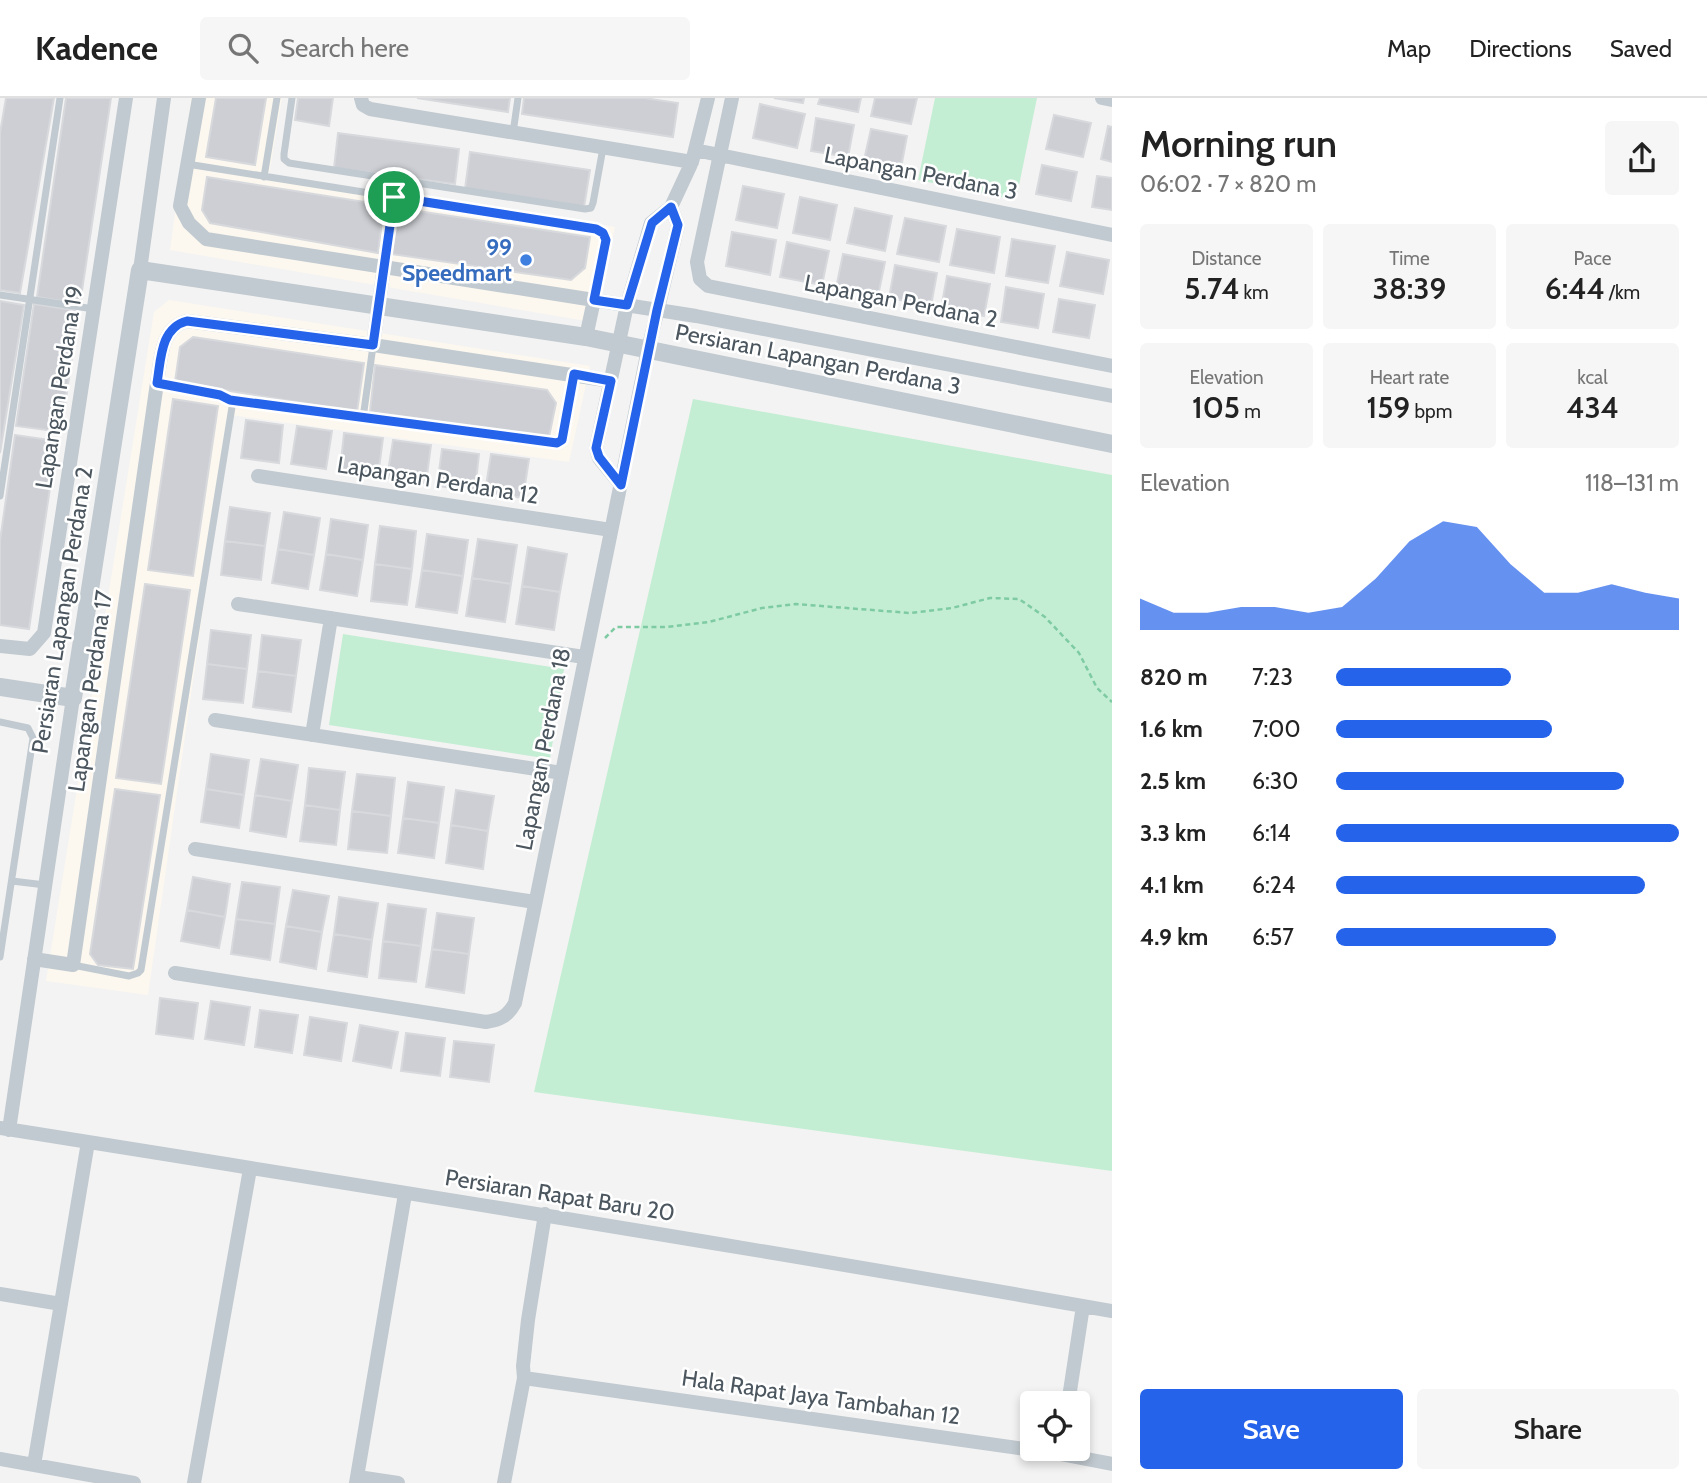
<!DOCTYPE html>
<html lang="en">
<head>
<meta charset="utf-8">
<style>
  :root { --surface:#fff; --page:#f6f6f6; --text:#222; --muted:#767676; --line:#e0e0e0; --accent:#2563eb }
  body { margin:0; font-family:Cabin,sans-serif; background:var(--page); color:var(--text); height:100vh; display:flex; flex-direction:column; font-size:26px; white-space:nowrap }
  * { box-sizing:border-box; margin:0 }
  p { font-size:23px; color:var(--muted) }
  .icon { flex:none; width:38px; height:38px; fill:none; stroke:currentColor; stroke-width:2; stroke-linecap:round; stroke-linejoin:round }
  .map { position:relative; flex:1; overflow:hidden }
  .drawer { display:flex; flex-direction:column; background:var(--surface); width:595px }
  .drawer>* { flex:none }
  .fabs { position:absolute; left:1020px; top:1293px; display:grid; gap:14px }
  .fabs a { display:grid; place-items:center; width:70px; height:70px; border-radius:7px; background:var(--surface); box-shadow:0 4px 10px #0003; font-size:35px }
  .pin { position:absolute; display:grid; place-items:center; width:60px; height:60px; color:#fff; margin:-30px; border:4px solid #fff; border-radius:50%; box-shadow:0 2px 7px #0007 }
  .round { display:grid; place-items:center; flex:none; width:74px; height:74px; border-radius:7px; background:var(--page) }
  .headline { display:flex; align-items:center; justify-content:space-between; height:119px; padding:0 28px }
  h1 { font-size:38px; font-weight:600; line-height:52px }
  .figures { display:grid; grid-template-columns:repeat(3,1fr); gap:10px; height:119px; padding:7px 28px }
  .figures div { display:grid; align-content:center; border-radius:7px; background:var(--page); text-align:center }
  .figures b { font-size:30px; font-weight:600 }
  .figures small { font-size:19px; font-weight:400 }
  .figures p { font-size:19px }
  .chart { height:196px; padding:14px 28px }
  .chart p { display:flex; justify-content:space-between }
  .chart svg { width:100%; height:126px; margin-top:7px; fill:var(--accent); opacity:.7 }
  .action { display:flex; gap:14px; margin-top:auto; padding:14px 28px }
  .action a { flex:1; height:80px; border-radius:7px; background:var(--accent); color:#fff; font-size:28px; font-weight:600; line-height:80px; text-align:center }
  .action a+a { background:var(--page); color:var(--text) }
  ul { padding:0 28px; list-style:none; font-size:23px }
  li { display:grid; grid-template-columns:112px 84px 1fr; align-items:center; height:52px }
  li i { height:18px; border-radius:9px; background:var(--accent) }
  header { display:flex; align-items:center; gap:42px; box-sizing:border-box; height:98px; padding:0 35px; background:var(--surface); border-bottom:2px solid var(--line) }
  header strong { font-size:33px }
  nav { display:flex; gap:38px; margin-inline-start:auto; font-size:24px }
  .search { width:490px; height:63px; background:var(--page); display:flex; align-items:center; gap:18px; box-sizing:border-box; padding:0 24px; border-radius:7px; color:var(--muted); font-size:26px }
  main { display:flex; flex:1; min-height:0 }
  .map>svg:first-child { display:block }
  .commercial { fill:#fcf8ef }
  .green { fill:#c4eed3 }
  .building { fill:#cdcfd4; stroke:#d7d9dd; stroke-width:2 }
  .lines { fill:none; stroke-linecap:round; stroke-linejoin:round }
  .path { stroke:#7ecba3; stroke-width:2.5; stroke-dasharray:5 3.5; stroke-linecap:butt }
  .service { stroke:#c1cad0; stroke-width:7 }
  .minor { stroke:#c1cad0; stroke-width:14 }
  .tertiary { stroke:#c1cad0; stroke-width:18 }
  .route-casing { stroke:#fff; stroke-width:14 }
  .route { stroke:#2563eb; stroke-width:9 }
  .shop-dot { fill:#3f7fe0; stroke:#fff; stroke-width:2.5 }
  .labels { text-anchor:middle; stroke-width:5; stroke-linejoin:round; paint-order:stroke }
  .street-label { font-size:23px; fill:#4b565f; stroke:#fff }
  .shop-label { font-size:23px; font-weight:bold; fill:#366cbe; stroke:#fff; text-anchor:end }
</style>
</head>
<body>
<header>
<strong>Kadence</strong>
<div class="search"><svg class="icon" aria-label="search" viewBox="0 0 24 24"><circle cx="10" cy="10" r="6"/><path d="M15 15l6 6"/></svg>Search here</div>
<nav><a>Map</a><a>Directions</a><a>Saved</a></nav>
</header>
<main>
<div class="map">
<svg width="1112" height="1385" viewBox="0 0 1112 1385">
  <rect width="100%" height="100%" fill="#f4f3f3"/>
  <path class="commercial" d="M191,0H282L269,76L615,129L592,224L170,152Z
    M169,202L590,268L569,364L231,317L148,897L46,883L154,214Z"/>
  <path class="green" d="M935,0H1037L1016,102L918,82Z
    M693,301L1112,377V1073L534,994Z
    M343,536L564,571L550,661L329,627Z"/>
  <path class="building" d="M6,0H54L20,195L0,192V35Z
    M66,0H111L80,206L37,199Z
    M216,0H266L255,67L206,59Z
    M298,0H333L329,28L295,22Z
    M417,0H510L508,14Z
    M524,0H644L678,5L673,39L522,16Z
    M774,0H804L803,5Z
    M820,0H861L858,14L818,6Z
    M875,0H917L911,26L871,18Z
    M760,6L805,16L797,50L753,40Z
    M1054,17L1091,25L1083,59L1046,51Z
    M816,20L854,27L848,59L811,53Z
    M1108,28L1112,29V64L1101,61Z
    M871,31L907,38L901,70L864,62Z
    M338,35L459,51L455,86L334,70Z
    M470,54L590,72L584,109L465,91Z
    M1042,67L1077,74L1071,103L1036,96Z
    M1097,78L1112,80V112L1092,109Z
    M207,79L384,107L378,155L210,125L202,112Z
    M743,88L784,96L777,130L736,122Z
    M800,99L837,107L830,142L793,135Z
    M398,110L590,139L585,170L571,182L391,156Z
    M855,110L892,118L885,153L847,145Z
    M905,120L946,128L939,164L897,156Z
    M957,131L1000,139L994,175L950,167Z
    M732,134L776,142L770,177L726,168Z
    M1012,141L1055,148L1048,185L1006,178Z
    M787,144L829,153L822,187L780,179Z
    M1067,154L1109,162L1103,196L1060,188Z
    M843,156L885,164L878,198L836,190Z
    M895,167L937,175L931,208L889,200Z
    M947,178L990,186L984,218L941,211Z
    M1006,189L1044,196L1038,230L1001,224Z
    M1059,201L1095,207L1089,240L1053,234Z
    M0,203L24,207L0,355Z
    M34,206L79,213L61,334L16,328Z
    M193,239L364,265L357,314L175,284L180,249Z
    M375,267L547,292L556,305L549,339L370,314Z
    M173,301L218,308L193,478L148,472Z
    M246,322L283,327L279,365L241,360Z
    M297,328L332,333L326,371L291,366Z
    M344,335L383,340L378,378L340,373Z
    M15,337L57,343L29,531L0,527V443Z
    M393,342L431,347L426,385L387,380Z
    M442,351L479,356L475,393L437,388Z
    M491,356L529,361L523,400L485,394Z
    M230,409L270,415L265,448L225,443Z
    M284,414L320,420L314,457L278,451Z
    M331,421L368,427L363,462L326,456Z
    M380,428L416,433L412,471L375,466Z
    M427,436L468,442L463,478L422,472Z
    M478,441L517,447L511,486L472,480Z
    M225,443L265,448L261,482L221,477Z
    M528,449L567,456L560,494L522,488Z
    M278,451L314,457L308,491L272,485Z
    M326,456L363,462L357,498L320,492Z
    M375,466L412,471L407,507L371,503Z
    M422,472L463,478L457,515L416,509Z
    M472,480L511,486L505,524L466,518Z
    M145,486L190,492L161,686L116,680Z
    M522,488L560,494L554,532L516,526Z
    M211,532L251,537L247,571L207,566Z
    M262,537L301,542L296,578L258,573Z
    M207,566L247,571L243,605L203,601Z
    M258,573L296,578L291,614L253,609Z
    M211,656L249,662L244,697L206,691Z
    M261,661L298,667L292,703L255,697Z
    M309,670L345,674L340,712L305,707Z
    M357,676L395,680L391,718L352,713Z
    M408,684L444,689L439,725L403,720Z
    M115,691L160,697L133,871L98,867L90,856Z
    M206,691L244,697L239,730L201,724Z
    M456,692L494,698L488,733L451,727Z
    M255,697L292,703L286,739L250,733Z
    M305,707L340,712L336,747L300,743Z
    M352,713L391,718L387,755L348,751Z
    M403,720L439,725L434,760L398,755Z
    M451,727L488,733L483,771L446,765Z
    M193,779L230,786L225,819L187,812Z
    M242,784L280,789L275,826L236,821Z
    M293,792L329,798L322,834L286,828Z
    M339,799L378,805L372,842L334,836Z
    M388,806L426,811L421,848L383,843Z
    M187,812L225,819L219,850L181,843Z
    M437,815L474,820L469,856L432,851Z
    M236,821L275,826L270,862L231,856Z
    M286,828L322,834L316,871L280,864Z
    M334,836L372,842L367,879L328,873Z
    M383,843L421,848L416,884L379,880Z
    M432,851L469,856L464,895L426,889Z
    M160,900L198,905L193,941L156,936Z
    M211,903L250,909L244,947L205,941Z
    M260,912L298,917L292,955L255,949Z
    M310,919L347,925L341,963L304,957Z
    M360,927L398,934L391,970L353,963Z
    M406,935L445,940L440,978L401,973Z
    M454,943L494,947L489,984L450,979Z"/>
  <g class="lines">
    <path class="path" d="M605,540L616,529H667L709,524L762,510L796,506L910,515L952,510L990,500L1019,501L1045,519L1079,555L1097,590L1112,604"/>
    <path class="service" d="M292,0L284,56V61L289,65L585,111L591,110L593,105L603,50
      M513,35L518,0
      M187,66L596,131L603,135L606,142L594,202
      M264,79L277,0
      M384,169L394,99
      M0,197L94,211
      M230,302L557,345L562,342L574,277
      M363,320L373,248
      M0,398L60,0
      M0,624L28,630L33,640L0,859
      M12,783L45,787
      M73,867L129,878L138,875L141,872C173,684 200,496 232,309L230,302L220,297L157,285"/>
    <path class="minor" d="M199,0L180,108L189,125L206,141L594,202L586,239
      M361,0L363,7L370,11L692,64
      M732,0L697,164L700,181L708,188L1112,268
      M1102,0L1112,2
      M695,52L1112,137
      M140,172L164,0
      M594,202L696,218L1112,298
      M373,247L384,169
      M258,378L611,432
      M621,387L599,360L596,350L627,207L651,125L671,109L692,64L708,0
      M238,506L584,559
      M0,548L30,551L44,535L126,0
      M215,622L562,675
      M312,637L331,520
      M195,751L535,804
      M34,861L73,867L157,285C161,262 160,230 187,223L373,247L611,283
      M175,875L486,924C500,922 508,918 515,905L648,252L678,127L671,109
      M0,1030C371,1089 742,1148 1112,1213
      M9,1032L73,600
      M0,1196L61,1206
      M524,1280L1060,1356L1112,1366
      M1068,1306L1083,1208
      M0,1361L134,1385
      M34,1367L88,1044
      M358,1379L398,1385
      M194,1385L250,1071
      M356,1385L405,1096
      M504,1385L524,1280L523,1268L528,1222L545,1116"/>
    <path class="tertiary" d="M0,589L73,600L140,172L586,239L1112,346"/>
  </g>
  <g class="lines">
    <g class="route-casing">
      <path id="route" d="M394,99L596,131L603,135L606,142L594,202L627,207L652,125L671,109L678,127L657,212L621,387L599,359L596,350L611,283L574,276L562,342L557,345L230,302L220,297L157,285C161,262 160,230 187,223L373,247Z"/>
    </g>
    <use href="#route" class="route"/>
  </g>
  <circle class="shop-dot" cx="526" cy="162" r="7"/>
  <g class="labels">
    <g class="street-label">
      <text transform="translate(921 75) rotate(11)" y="8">Lapangan Perdana 3</text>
      <text transform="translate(901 203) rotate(11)" y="8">Lapangan Perdana 2</text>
      <text transform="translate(818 261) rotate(11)" y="8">Persiaran Lapangan Perdana 3</text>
      <text transform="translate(59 289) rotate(-81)" y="8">Lapangan Perdana 19</text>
      <text transform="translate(438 382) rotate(9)" y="8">Lapangan Perdana 12</text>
      <text transform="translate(62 512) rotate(-81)" y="8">Persiaran Lapangan Perdana 2</text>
      <text transform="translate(90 593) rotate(-82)" y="8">Lapangan Perdana 17</text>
      <text transform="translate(543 651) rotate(-79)" y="8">Lapangan Perdana 18</text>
      <text transform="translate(560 1097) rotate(9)" y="8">Persiaran Rapat Baru 20</text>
      <text transform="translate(821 1299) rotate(8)" y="8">Hala Rapat Jaya Tambahan 12</text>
    </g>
    <g class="shop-label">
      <text x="512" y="157">99<tspan x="512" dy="26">Speedmart</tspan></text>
    </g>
  </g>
</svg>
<div class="fabs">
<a><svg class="icon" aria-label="locate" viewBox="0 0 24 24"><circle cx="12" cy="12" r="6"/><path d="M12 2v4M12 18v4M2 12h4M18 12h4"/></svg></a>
</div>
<div class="pin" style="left:394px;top:99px;background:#1e9e55"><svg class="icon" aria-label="arrive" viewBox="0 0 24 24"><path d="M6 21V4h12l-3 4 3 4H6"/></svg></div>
</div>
<section class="drawer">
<div class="headline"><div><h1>Morning run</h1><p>06:02 · 7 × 820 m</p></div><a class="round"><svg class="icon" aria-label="share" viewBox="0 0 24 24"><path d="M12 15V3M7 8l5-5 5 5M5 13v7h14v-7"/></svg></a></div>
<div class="figures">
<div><p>Distance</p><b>5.74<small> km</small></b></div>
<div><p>Time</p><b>38:39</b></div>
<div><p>Pace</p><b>6:44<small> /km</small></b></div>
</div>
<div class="figures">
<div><p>Elevation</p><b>105<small> m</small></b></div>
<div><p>Heart rate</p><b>159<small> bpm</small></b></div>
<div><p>kcal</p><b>434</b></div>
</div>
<div class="chart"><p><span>Elevation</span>118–131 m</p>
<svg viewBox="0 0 160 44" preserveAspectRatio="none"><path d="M0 44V33L10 38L20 38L30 36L40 36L50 38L60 36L70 26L80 13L90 6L100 8L110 21L120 31L130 31L140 28L150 31L160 33V44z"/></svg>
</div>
<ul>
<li><b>820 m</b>7:23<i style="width:51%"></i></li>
<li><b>1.6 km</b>7:00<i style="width:63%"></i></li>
<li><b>2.5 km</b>6:30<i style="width:84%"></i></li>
<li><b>3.3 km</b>6:14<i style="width:100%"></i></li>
<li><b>4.1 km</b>6:24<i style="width:90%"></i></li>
<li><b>4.9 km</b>6:57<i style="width:64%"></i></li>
</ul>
<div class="action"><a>Save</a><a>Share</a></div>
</section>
</main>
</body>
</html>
